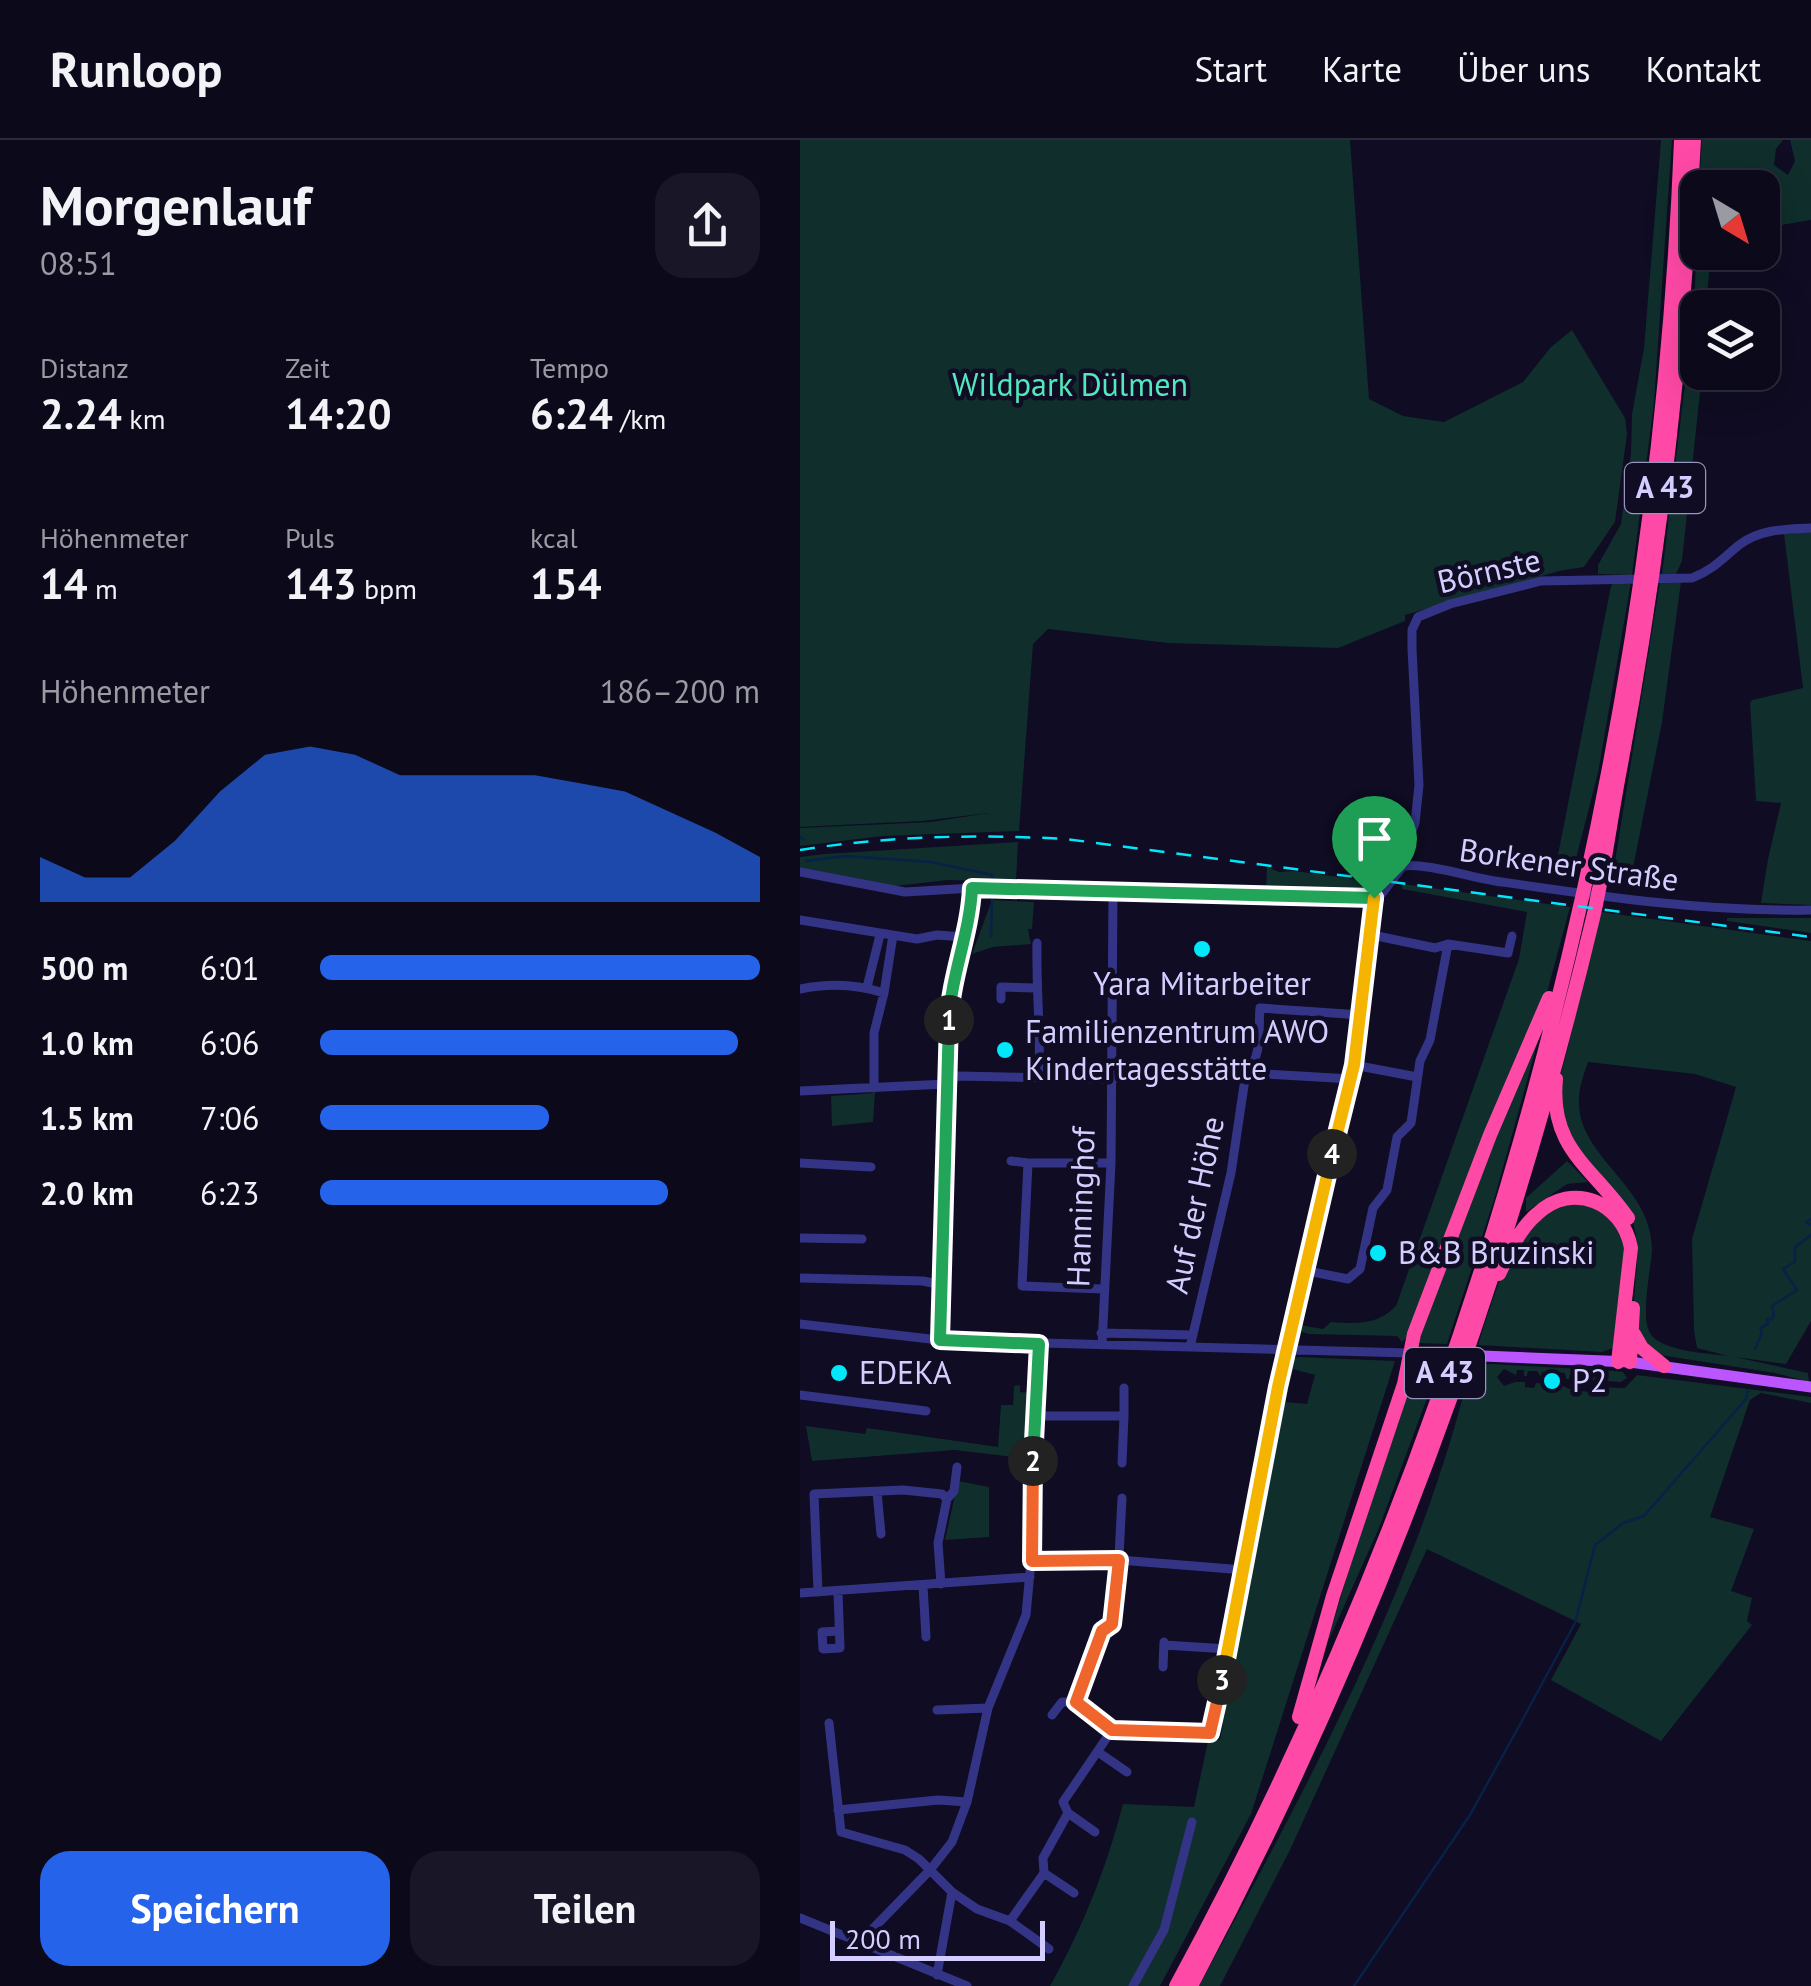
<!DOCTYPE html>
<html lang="de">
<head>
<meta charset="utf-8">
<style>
  :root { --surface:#0b091a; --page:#191727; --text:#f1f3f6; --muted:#9a9aa2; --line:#2b2a39; --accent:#2563eb }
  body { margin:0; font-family:"PT Sans",sans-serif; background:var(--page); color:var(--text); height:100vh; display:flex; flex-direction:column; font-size:38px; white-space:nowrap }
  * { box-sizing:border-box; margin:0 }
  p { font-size:32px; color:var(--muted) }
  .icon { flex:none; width:55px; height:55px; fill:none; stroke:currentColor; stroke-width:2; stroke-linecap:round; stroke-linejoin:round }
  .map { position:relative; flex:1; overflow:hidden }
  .panel { display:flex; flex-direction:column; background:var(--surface); width:800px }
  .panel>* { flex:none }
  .needle { width:65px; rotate:142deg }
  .tools { position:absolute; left:880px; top:30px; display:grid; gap:20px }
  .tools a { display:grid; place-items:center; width:100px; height:100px; border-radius:20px; background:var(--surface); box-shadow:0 10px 40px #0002,0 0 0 2px var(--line); font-size:50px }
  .scale { position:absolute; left:30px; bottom:25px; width:215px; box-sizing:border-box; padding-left:10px; border:5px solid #d3ceff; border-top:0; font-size:28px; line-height:35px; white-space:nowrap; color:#d3ceff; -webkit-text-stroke:8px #0f0c23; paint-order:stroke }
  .pin { position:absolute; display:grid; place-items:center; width:85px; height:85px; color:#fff; margin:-102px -42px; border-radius:50% 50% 50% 0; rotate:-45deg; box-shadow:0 0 10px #0007 }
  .pin .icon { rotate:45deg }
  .km { position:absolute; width:50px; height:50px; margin:-25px; border-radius:50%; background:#222; color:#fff; font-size:28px; line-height:50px; text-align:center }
  .round { display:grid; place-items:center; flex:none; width:105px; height:105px; border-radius:30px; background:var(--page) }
  .headline { display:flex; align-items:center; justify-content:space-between; height:170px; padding:0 40px }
  h1 { font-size:55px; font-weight:600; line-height:75px }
  .stats { display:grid; grid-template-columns:repeat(3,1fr); gap:15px; height:170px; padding:10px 40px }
  .stats div { display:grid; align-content:center }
  .stats b { font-size:42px; font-weight:600 }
  .stats small { font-size:28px; font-weight:400 }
  .stats p { font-size:28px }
  .chart { height:280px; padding:20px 40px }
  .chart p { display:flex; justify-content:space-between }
  .chart svg { width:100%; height:180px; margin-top:10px; fill:var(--accent); opacity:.7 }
  .action { display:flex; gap:20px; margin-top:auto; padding:20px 40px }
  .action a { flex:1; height:115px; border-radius:30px; background:var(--accent); color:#fff; font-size:40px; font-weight:600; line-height:115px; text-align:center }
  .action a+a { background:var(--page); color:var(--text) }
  ul { padding:0 40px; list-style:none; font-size:32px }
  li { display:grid; grid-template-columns:160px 120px 1fr; align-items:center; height:75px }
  li i { height:25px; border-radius:12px; background:var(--accent) }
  header { display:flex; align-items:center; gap:60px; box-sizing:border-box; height:140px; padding:0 50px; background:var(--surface); border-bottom:2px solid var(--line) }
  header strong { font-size:48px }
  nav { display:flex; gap:55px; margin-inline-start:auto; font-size:35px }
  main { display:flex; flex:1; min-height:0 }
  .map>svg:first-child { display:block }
  .green { fill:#0f2e2c; fill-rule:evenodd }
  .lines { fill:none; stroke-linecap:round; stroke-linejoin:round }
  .stream { stroke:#082147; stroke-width:2.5 }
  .minor { stroke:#343486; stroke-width:9 }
  .major { stroke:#b5f; stroke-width:11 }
  .highway { stroke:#ff49a6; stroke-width:14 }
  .rail { stroke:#00e8f9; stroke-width:2.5; stroke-dasharray:15 12; stroke-linecap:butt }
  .split-1-casing { stroke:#fff; stroke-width:20 }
  .split-2-casing { stroke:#fff; stroke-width:20 }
  .split-3-casing { stroke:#fff; stroke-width:20 }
  .split-4-casing { stroke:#fff; stroke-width:20 }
  .split-5-casing { stroke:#fff; stroke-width:20 }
  .split-1 { stroke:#22a559; stroke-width:12 }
  .split-2 { stroke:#22a559; stroke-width:12 }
  .split-3 { stroke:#f0652b; stroke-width:12 }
  .split-4 { stroke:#f5b400; stroke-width:12 }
  .split-5 { stroke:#f5b400; stroke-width:12 }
  .poi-dot { fill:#00e8f9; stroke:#0f0c23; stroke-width:4 }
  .labels { text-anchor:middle; stroke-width:9; stroke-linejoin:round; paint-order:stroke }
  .shield { fill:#0f0c23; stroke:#9894bd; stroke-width:2.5 }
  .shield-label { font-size:30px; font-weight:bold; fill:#d3ceff }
  .park-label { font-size:32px; fill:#52e8be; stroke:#0f0c23 }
  .street-label { font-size:32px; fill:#d3ceff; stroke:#0f0c23 }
  .poi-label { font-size:32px; fill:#d3ceff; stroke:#0f0c23; text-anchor:start }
</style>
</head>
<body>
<header>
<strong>Runloop</strong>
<nav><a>Start</a><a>Karte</a><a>Über uns</a><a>Kontakt</a></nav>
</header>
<main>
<section class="panel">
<div class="headline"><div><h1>Morgenlauf</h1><p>08:51</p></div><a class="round"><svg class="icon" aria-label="share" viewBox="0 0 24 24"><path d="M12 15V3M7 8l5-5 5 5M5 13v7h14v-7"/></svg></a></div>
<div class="stats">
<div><p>Distanz</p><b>2.24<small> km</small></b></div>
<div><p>Zeit</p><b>14:20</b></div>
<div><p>Tempo</p><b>6:24<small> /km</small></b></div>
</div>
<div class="stats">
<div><p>Höhenmeter</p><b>14<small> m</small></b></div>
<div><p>Puls</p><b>143<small> bpm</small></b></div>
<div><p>kcal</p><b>154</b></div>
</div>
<div class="chart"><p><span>Höhenmeter</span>186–200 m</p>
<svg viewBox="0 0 160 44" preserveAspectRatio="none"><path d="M0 44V33L10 38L20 38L30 29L40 17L50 8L60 6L70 8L80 13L90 13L100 13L110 13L120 15L130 17L140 22L150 27L160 33V44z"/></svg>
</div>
<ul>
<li><b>500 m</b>6:01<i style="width:100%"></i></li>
<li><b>1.0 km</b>6:06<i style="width:95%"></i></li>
<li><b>1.5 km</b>7:06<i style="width:52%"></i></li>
<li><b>2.0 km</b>6:23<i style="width:79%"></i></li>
</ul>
<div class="action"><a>Speichern</a><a>Teilen</a></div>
</section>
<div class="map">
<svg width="1011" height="1846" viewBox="0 0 1011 1846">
  <rect width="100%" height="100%" fill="#0f0c23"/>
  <path class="green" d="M0,0H550L569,259L603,276L644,282L723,242L751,207L772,190L825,278L827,294L815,382L784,427L759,431L605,475V481L538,508L368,503L248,489L233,504L219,691L83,696L0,706V688L131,682L189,673L122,681L0,687Z
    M861,0H872L854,263L832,435L798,434V425L821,384L831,313L832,274L844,208Z
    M902,0H983L976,9L974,25L988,35L995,21L990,0H1011V80L963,88L962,48L899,47Z
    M897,87L898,112L911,113L906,167L898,168V232L902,233L901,243L882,421L876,434H862L894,170Z
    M1011,390V765L961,763L968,719L981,663L956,661L950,563L952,560L1003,548L984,394Z
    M814,442H831L798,633L771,738L754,735L811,446Z
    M860,442H881L862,582L830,743L812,740Z
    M218,702L216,742L148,740L95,746L0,728V717L24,714Z
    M467,727L479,732L495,731L582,743L574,752L562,755L466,750Z
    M603,744L770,767L745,860L610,1194L602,1202L597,1196L509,1194L502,1192L499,1185L523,1189L531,1182C557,1184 577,1185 596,1166L719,819L727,772L602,749Z
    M192,760L234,762L232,789H228L231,804L193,807L172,814Z
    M801,772L1011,801V1181L986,1224L935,1217L1008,1233L1009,1242L975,1233L860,1215C850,1210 838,1195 836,1184C829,1149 845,1117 832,1080L765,995L759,943ZM788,922L895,934L936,947L892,1099L894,1191L897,1208L928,1216C907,1213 871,1212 854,1198C837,1184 852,1128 852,1108C851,1045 777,1017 779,960C779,947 784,934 788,922Z
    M927,778H1011V793L927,781Z
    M741,890L694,1060L647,1204L618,1203L706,963Z
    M75,953L73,982L32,986L31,956Z
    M767,1021L788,1042L767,1044L726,1072V1058Z
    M765,1062L799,1065L826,1094L813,1208L802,1212L678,1205C688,1175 706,1111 727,1089C737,1079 753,1070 765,1062Z
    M499,1217L595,1221L451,1674L360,1846H250C283,1787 306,1729 323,1664L394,1667L408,1601L420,1600L423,1584L413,1583L484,1226L489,1227L491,1219ZM493,1229L515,1235L507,1264L485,1262Z
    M616,1222L640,1223L579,1388L527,1504L565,1374Z
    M693,1224L814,1231L823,1232L827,1238L821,1242L807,1241V1236L798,1235L793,1241V1235H784L783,1240H779V1234H770L769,1239H766L765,1233L756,1232L755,1238H752L751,1232H742L741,1237L737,1231H728L727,1236H724V1230H717L716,1235L704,1229L697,1237L704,1246L715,1242H725V1247L734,1248L736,1243L750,1244L751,1249L760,1250L761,1245L774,1251L775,1246H781V1251L793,1252L794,1247L825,1248L837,1235L1011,1257V1263L961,1253L950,1260L910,1377L954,1389L931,1451L952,1458L947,1481L952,1485L861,1601L751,1540L781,1484L627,1409L490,1710L420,1846H399C506,1648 618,1446 671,1225Z
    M220,1245V1252L232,1253L230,1319L155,1310L12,1321L6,1286L65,1294L67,1288L198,1307L201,1265H213L214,1246Z
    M158,1341L189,1347V1397L145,1400Z"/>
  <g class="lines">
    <path class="stream" d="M0,697L3,699
      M6,721L45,716L131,722L192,735V745
      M191,796L192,753
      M1011,1079L1006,1082L1011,1085
      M955,1209L962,1193L960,1188L968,1184L967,1179H972L974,1175L972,1166L997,1150L983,1129L995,1122V1107L1011,1095
      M554,1846L670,1675L718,1588L775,1483L795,1405L823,1383L844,1376L946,1259L948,1251"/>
    <path class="minor" d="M603,726L602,717L615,683L619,645L612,509V490L618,477L650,464L741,441L892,438C913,430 922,419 939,405C960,389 986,389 1011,388
      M0,732L105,752L173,748L567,760L580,756L603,726C624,722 677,739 702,742C805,757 907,772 1011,770
      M0,780L117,799L137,795L165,797
      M572,795L635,808L648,804L708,813L712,796
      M237,803C236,849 241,894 239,939
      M67,847L80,795
      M0,849C28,843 57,844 84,853
      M201,859V847L236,848
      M554,925L617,937
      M74,948V893L84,853L93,795
      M0,951L146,944L158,936L309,939L398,930L551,939
      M211,1021L228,1023
      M0,1023L71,1027
      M0,1098L62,1099
      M503,1130L548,1139L560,1129L573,1068L587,1050L597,997L611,983L620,921L630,900L648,804
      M0,1138L123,1141L142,1145
      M303,1149L222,1146L228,1023H311
      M0,1184L139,1200L609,1213
      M301,1193L393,1195
      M139,1200L151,848L165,797L173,748
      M302,1205L311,1023L313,752
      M390,1207L431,1033L446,932C463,918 458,888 460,868L561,875
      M0,1255L126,1271
      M235,1276H324L322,1323
      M324,1276V1248
      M77,1352L81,1394
      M147,1359L154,1351L157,1327
      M231,1421L319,1420L444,1430
      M123,1446L126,1497
      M18,1452L14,1354L103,1350L142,1354L147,1359L138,1403L141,1444
      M38,1452L40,1508L23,1509L22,1492L39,1491
      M0,1453L230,1437
      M364,1505L428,1509
      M363,1527L364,1502
      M137,1570L188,1568
      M252,1575L262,1562H276
      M29,1583L41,1692L105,1710L119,1719L152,1752L137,1835
      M312,1590L410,1593L503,1130L554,925L574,758
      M298,1612L327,1632
      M38,1670L138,1660L167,1662
      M268,1673L295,1692
      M244,1733L274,1753
      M152,1752L177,1769L210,1781L249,1809
      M0,1778L167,1846
      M210,1781L244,1733L243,1718L268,1673L263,1662L312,1590L276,1562L302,1491L312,1484L317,1455L322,1358
      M60,1802L130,1730L152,1702L167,1662L188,1568L226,1475L231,1421L239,1203
      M333,1846L364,1790L392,1682"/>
    <path class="major" d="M609,1213L830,1222L1011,1247"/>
    <path class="highway" d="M756,939C749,1009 793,1027 828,1078
      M699,1134C709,1113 719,1089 737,1074C773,1040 823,1063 831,1108L818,1222
      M834,1194L842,1208L864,1226
      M830,1222L833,1168
      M499,1577L533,1456L604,1244L614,1194L690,995L749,858
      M376,1846C682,1283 856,640 881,0
      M391,1846C570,1509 704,1150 793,778C804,731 810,683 819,635C859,425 883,214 894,0"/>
    <path class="rail" d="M0,710C88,696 177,694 266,699L1011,797"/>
  </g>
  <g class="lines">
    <g class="split-1-casing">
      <path id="split-1" d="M149,880C151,835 170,793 172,748L574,758"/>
    </g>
    <g class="split-2-casing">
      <path id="split-2" d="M149,880L140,1200L239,1204L233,1321"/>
    </g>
    <g class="split-3-casing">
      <path id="split-3" d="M233,1321L232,1421L319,1420L312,1484L302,1491L276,1562L312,1590L410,1593L422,1540"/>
    </g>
    <g class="split-4-casing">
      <path id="split-4" d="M422,1540L478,1247L532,1014"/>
    </g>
    <g class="split-5-casing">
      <path id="split-5" d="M532,1014L554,925L574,758"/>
    </g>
    <use href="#split-1" class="split-1"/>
    <use href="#split-2" class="split-2"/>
    <use href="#split-3" class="split-3"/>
    <use href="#split-4" class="split-4"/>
    <use href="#split-5" class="split-5"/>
  </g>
  <g class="poi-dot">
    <circle cx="402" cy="809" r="10"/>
    <circle cx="205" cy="910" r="10"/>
    <circle cx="578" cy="1113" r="10"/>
    <circle cx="39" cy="1233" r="10"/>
    <circle cx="752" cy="1241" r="10"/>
  </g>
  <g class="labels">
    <g class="shield">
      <rect x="825" y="323" width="80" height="50" rx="8"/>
      <rect x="605" y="1208" width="80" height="50" rx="8"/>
    </g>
    <g class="shield-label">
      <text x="865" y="358">A 43</text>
      <text x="645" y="1243">A 43</text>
    </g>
    <g class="park-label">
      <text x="270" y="256">Wildpark Dülmen</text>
    </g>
    <g class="street-label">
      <text transform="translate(689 431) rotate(-13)" y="11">Börnste</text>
      <text transform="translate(769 725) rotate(8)" y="11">Borkener Straße</text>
      <text transform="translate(395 1065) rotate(-78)" y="11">Auf der Höhe</text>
      <text transform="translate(281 1067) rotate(-88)" y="11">Hanninghof</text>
    </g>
    <g class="poi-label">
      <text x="402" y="855" text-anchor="middle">Yara Mitarbeiter</text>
      <text x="225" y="903">Familienzentrum AWO<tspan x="225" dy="37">Kindertagesstätte</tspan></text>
      <text x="598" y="1124">B&amp;B Bruzinski</text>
      <text x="59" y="1244">EDEKA</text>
      <text x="772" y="1252">P2</text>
    </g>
  </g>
</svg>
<div class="tools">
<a><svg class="needle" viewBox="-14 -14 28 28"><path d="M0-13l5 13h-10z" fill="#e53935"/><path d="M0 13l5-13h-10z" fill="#9a9aa2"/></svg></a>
<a><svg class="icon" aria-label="layers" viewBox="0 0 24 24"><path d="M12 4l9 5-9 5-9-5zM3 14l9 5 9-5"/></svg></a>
</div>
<div class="scale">200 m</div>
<div class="pin" style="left:574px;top:758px;background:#1e9e55"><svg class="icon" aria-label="arrive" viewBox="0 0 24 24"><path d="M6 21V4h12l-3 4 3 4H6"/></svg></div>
<b class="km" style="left:149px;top:880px">1</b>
<b class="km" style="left:233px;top:1321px">2</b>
<b class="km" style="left:422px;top:1540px">3</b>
<b class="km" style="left:532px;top:1014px">4</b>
</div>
</main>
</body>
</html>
